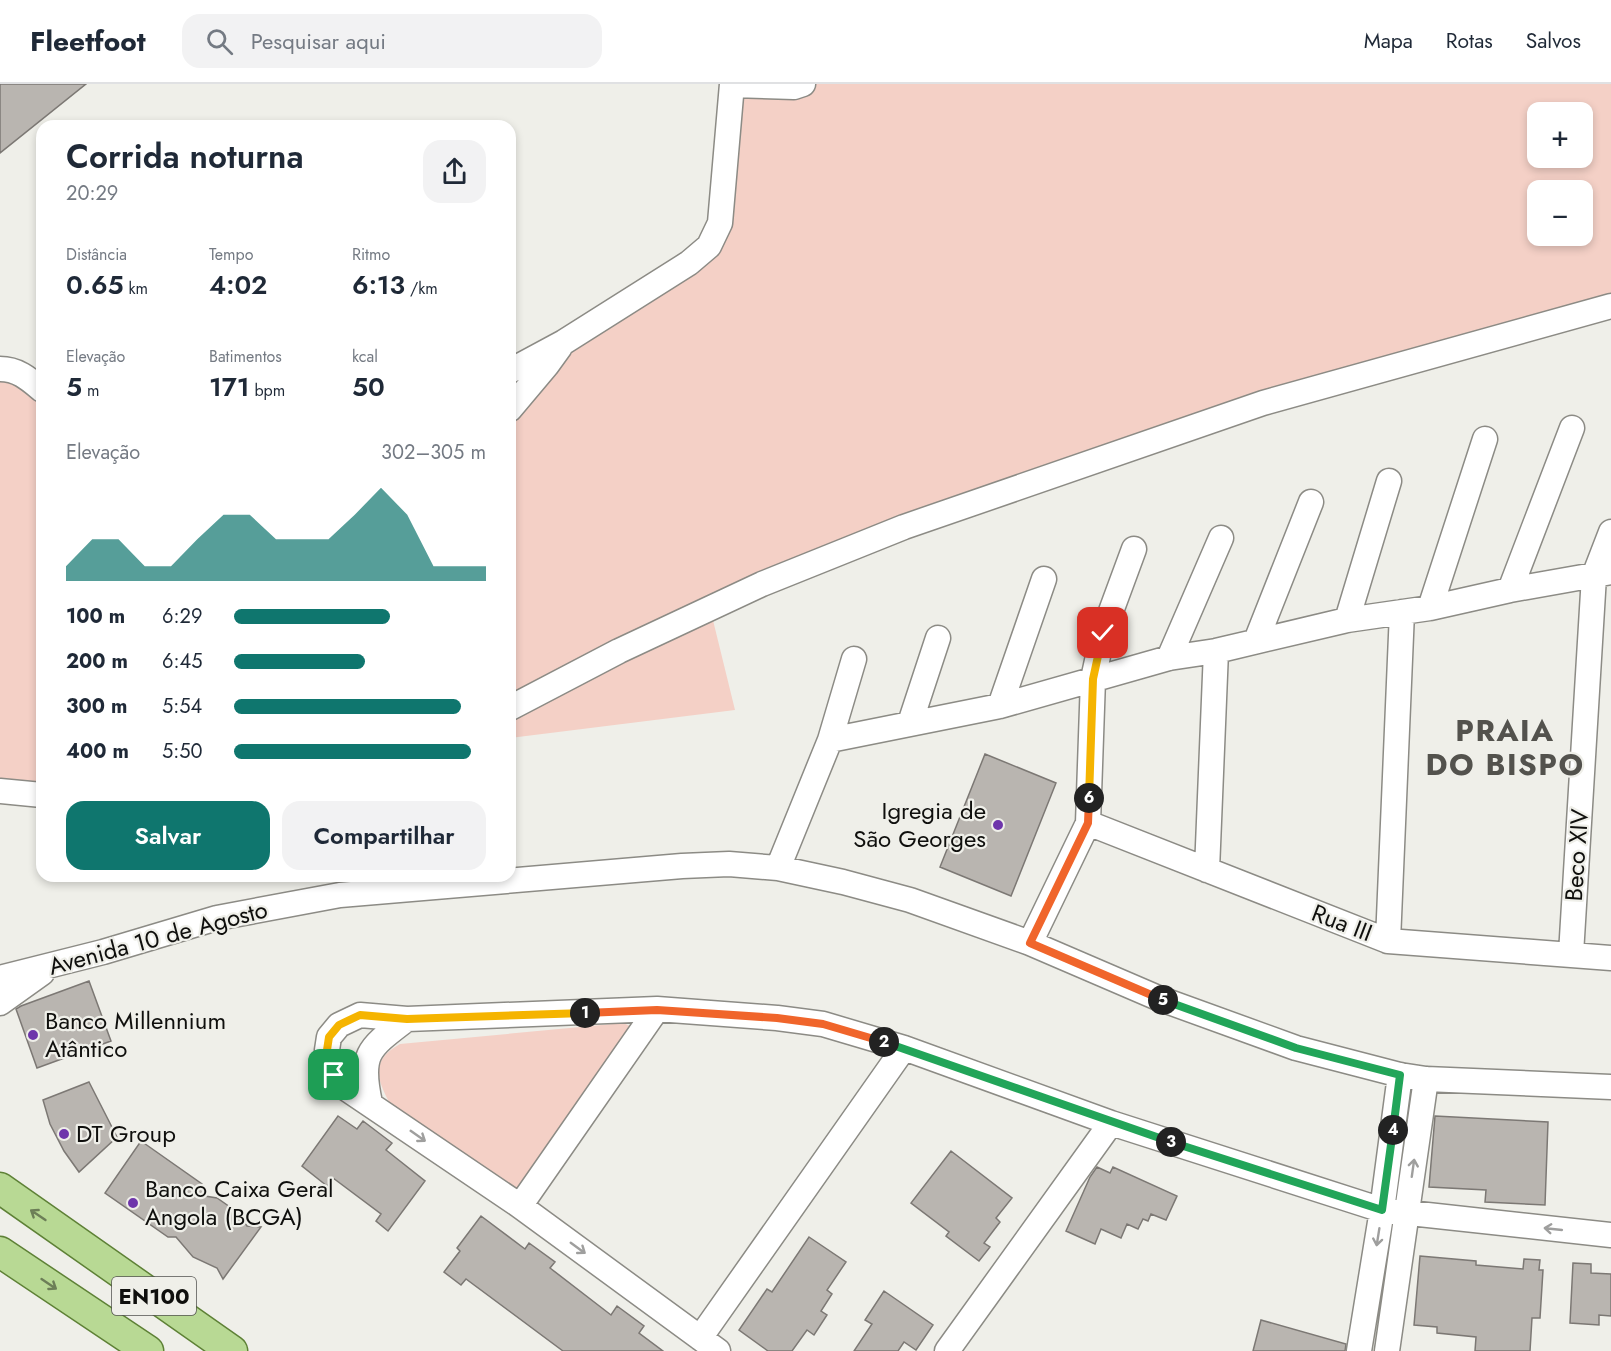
<!DOCTYPE html>
<html lang="pt">
<head>
<meta charset="utf-8">
<style>
  :root { --surface:#fff; --page:#f2f2f3; --text:#1f2937; --muted:#747a83; --line:#e0e1e3; --accent:#0f766e }
  body { margin:0; font-family:Jost,sans-serif; background:var(--page); color:var(--text); height:100vh; display:flex; flex-direction:column; font-size:22px; white-space:nowrap }
  * { box-sizing:border-box; margin:0 }
  p { font-size:20px; color:var(--muted) }
  .icon { flex:none; width:33px; height:33px; fill:none; stroke:currentColor; stroke-width:2; stroke-linecap:round; stroke-linejoin:round }
  .map { position:relative; flex:1; overflow:hidden }
  .panel { position:absolute; left:36px; top:36px; width:480px; height:762px; display:flex; flex-direction:column; background:var(--surface); border-radius:18px; box-shadow:0 3px 9px #0003 }
  .panel>* { flex:none }
  .tools { position:absolute; left:1527px; top:18px; display:grid; gap:12px }
  .tools a { display:grid; place-items:center; width:66px; height:66px; border-radius:12px; background:var(--surface); box-shadow:0 3px 9px #0003; font-size:30px }
  .pin { position:absolute; display:grid; place-items:center; width:51px; height:51px; color:#fff; margin:-26px; border-radius:12px; box-shadow:0 3px 9px #0006 }
  .km { position:absolute; width:30px; height:30px; margin:-15px; border-radius:50%; background:#222; color:#fff; font-size:16px; line-height:30px; text-align:center }
  .round { display:grid; place-items:center; flex:none; width:63px; height:63px; border-radius:18px; background:var(--page) }
  .head { display:flex; align-items:center; justify-content:space-between; height:102px; padding:0 30px }
  h1 { font-size:33px; font-weight:600; line-height:45px }
  .stats { display:grid; grid-template-columns:repeat(3,1fr); gap:9px; height:102px; padding:6px 30px }
  .stats div { display:grid; align-content:center }
  .stats b { font-size:26px; font-weight:600 }
  .stats small { font-size:16px; font-weight:400 }
  .stats p { font-size:16px }
  .chart { height:168px; padding:12px 30px }
  .chart p { display:flex; justify-content:space-between }
  .chart svg { width:100%; height:108px; margin-top:6px; fill:var(--accent); opacity:.7 }
  .action { display:flex; gap:12px; margin-top:auto; padding:12px 30px }
  .action a { flex:1; height:69px; border-radius:18px; background:var(--accent); color:#fff; font-size:24px; font-weight:600; line-height:69px; text-align:center }
  .action a+a { background:var(--page); color:var(--text) }
  ul { padding:0 30px; list-style:none; font-size:20px }
  li { display:grid; grid-template-columns:96px 72px 1fr; align-items:center; height:45px }
  li i { height:15px; border-radius:8px; background:var(--accent) }
  header { display:flex; align-items:center; gap:36px; box-sizing:border-box; height:84px; padding:0 30px; background:var(--surface); border-bottom:2px solid var(--line) }
  header strong { font-size:28px }
  nav { display:flex; gap:33px; margin-inline-start:auto; font-size:21px }
  .search { width:420px; height:54px; background:var(--page); display:flex; align-items:center; gap:15px; box-sizing:border-box; padding:0 21px; border-radius:18px; color:var(--muted); font-size:22px }
  .map>svg:first-child { display:block }
  .green { fill:#f4d0c6; fill-rule:evenodd }
  .building { fill:#b9b5b0; stroke:#7c7874; stroke-width:1.5 }
  .lines { fill:none; stroke-linecap:round; stroke-linejoin:round }
  .minor-casing { stroke:#8c8b85; stroke-width:27 }
  .major-casing { stroke:#5e8136; stroke-width:33 }
  .minor { stroke:#fff; stroke-width:24 }
  .major { stroke:#b8d994; stroke-width:30 }
  .oneway { stroke:#9f9f9e }
  .oneway2 { stroke:#6c7e57 }
  .split-1-casing { stroke:#fff; stroke-width:12 }
  .split-2-casing { stroke:#fff; stroke-width:12 }
  .split-3-casing { stroke:#fff; stroke-width:12 }
  .split-4-casing { stroke:#fff; stroke-width:12 }
  .split-5-casing { stroke:#fff; stroke-width:12 }
  .split-6-casing { stroke:#fff; stroke-width:12 }
  .split-7-casing { stroke:#fff; stroke-width:12 }
  .split-1 { stroke:#f5b400; stroke-width:8 }
  .split-2 { stroke:#f0652b; stroke-width:8 }
  .split-3 { stroke:#22a559; stroke-width:8 }
  .split-4 { stroke:#22a559; stroke-width:8 }
  .split-5 { stroke:#22a559; stroke-width:8 }
  .split-6 { stroke:#f0652b; stroke-width:8 }
  .split-7 { stroke:#f5b400; stroke-width:8 }
  .poi-dot { fill:#6e35ab; stroke:#efefe9; stroke-width:2 }
  .labels { text-anchor:middle; stroke-width:4.5; stroke-linejoin:round; paint-order:stroke }
  .shield { fill:#efefe9; stroke:#52524f; stroke-width:1.5 }
  .shield-label { font-size:22px; font-weight:bold; fill:#0f0f0d }
  .poi-label { font-size:24px; fill:#0f0f0d; stroke:#efefe9; text-anchor:start }
  .street-label { font-size:24px; fill:#0f0f0d; stroke:#efefe9 }
  .district-label { font-size:30px; font-weight:bold; letter-spacing:1.5px; fill:#53524d; stroke:#efefe9 }
</style>
</head>
<body>
<header>
<strong>Fleetfoot</strong>
<div class="search"><svg class="icon" aria-label="search" viewBox="0 0 24 24"><circle cx="10" cy="10" r="6"/><path d="M15 15l6 6"/></svg>Pesquisar aqui</div>
<nav><a>Mapa</a><a>Rotas</a><a>Salvos</a></nav>
</header>
<div class="map">
<svg width="1611" height="1267" viewBox="0 0 1611 1267">
  <rect width="100%" height="100%" fill="#efefe9"/>
  <path class="green" d="M803,0H1611V222L1263,319L710,524L735,626L510,654V325L540,290L709,162L732,1ZM1538,28H1582V74H1538ZM1538,106H1582V152H1538Z
    M0,285L42,306V711L0,707Z
    M623,939L630,942V951L518,1105L389,1018C375,991 372,976 400,960Z"/>
  <path class="building" d="M0,0H86L0,69Z
    M985,670L1056,699L1011,812L940,783Z
    M89,897L111,957L37,984L16,925L21,922Z
    M89,998L117,1053L79,1088L64,1067L50,1040L43,1016Z
    M338,1032L357,1045L363,1037L392,1059L386,1066L425,1097L388,1147L376,1137L381,1130L333,1094L327,1102L302,1082Z
    M1435,1032L1548,1038L1545,1121L1485,1118L1486,1106L1429,1103Z
    M141,1057L202,1100L205,1112L217,1114L230,1123L240,1132L247,1142L261,1143L223,1195L217,1184L193,1173L176,1153H168L105,1109Z
    M951,1067L1012,1114L996,1134L1000,1138L984,1159L990,1163L979,1177L946,1152L949,1148L911,1119Z
    M1097,1083L1110,1089L1113,1083L1177,1112L1166,1136L1151,1130L1148,1137L1143,1135L1138,1145L1127,1140L1121,1154L1101,1145L1095,1160L1066,1147L1090,1093Z
    M481,1132L525,1165L529,1159L555,1178L550,1184L611,1231L617,1222L644,1242L639,1249L663,1267H563L466,1195L461,1201L444,1188L460,1167L457,1164Z
    M809,1153L846,1178L827,1206L832,1210L821,1227L827,1231L814,1251L807,1246L792,1267H768L739,1246L767,1205L772,1208Z
    M1420,1172L1476,1177V1181L1523,1185L1524,1175L1540,1176L1539,1186H1543L1540,1234H1532L1530,1267H1475L1476,1253L1437,1249V1243L1414,1241Z
    M1573,1179L1591,1180V1189L1611,1190V1232L1599,1231V1241L1570,1239Z
    M884,1207L933,1241L916,1266L904,1258L898,1267H854L872,1240L865,1236Z
    M1261,1236L1346,1260L1345,1267H1253Z"/>
  <g class="lines">
    <g class="minor-casing">
      <path id="minor" d="M732,1L794,3L803,0
        M0,285C18,285 29,295 42,306
        M510,287L564,258L689,179L709,162L720,139L732,0
        M510,325L547,281L560,263
        M1510,506L1572,344
        M1430,524L1485,355
        M1347,536L1389,397
        M1256,557L1311,418
        M1169,574L1221,454
        M1000,622L1044,495
        M510,624L619,567L762,500L904,443L1263,319L1611,222
        M910,639L938,554
        M830,656L1000,622L1169,574L1216,567L1347,536L1430,524L1510,506L1611,488
        M0,707L42,711
        M1088,739L1388,857L1611,874
        M778,784L830,656L854,575
        M1207,786L1216,567
        M1388,857L1402,528
        M1030,859L1088,739L1093,595L1103,549L1134,465
        M1571,870L1594,492L1611,448
        M0,894L103,868L217,834L340,811L682,782L729,780L778,784L843,798L910,816L1030,859L1158,914L1296,964L1400,991L1426,995L1611,1003
        M0,919L42,889
        M370,1019C359,969 369,964 407,935
        M520,1122L657,925
        M700,1254L904,964
        M718,1267L520,1122L347,1005L334,991L329,978L327,966L329,953L339,941L360,931L407,935L657,925L777,934L823,940L904,964L1111,1039L1382,1126L1611,1151
        M947,1267L1111,1039
        M1359,1267L1382,1126L1400,991
        M1387,1267L1426,995"/>
    </g>
    <g class="major-casing">
      <path id="major" d="M0,1104L232,1267
        M0,1168L148,1267"/>
    </g>
    <use href="#minor" class="minor"/>
    <use href="#major" class="major"/>
  </g>
  <defs><path id="oneway-shaft" d="M-6 0H5M1.5-3L5.5 0L1.5 3" fill="none" stroke-width="1.6" stroke-linecap="round" stroke-linejoin="round" transform="scale(1.5)"/></defs>
  <g class="oneway">
    <use href="#oneway-shaft" transform="translate(418 1052) rotate(35)"/>
    <use href="#oneway-shaft" transform="translate(1413 1084) rotate(-82)"/>
    <use href="#oneway-shaft" transform="translate(1553 1145) rotate(-174)"/>
    <use href="#oneway-shaft" transform="translate(1378 1153) rotate(99)"/>
    <use href="#oneway-shaft" transform="translate(578 1164) rotate(36)"/>
  </g>
  <g class="oneway2">
    <use href="#oneway-shaft" transform="translate(38 1131) rotate(-146)"/>
    <use href="#oneway-shaft" transform="translate(49 1200) rotate(34)"/>
  </g>
  <g class="lines">
    <g class="split-1-casing">
      <path id="split-1" d="M334,991L327,966L329,953L339,941L360,931L407,935L585,929"/>
    </g>
    <g class="split-2-casing">
      <path id="split-2" d="M585,929L657,926L777,934L823,940L884,958"/>
    </g>
    <g class="split-3-casing">
      <path id="split-3" d="M884,958L1171,1058"/>
    </g>
    <g class="split-4-casing">
      <path id="split-4" d="M1171,1058L1382,1126L1393,1046"/>
    </g>
    <g class="split-5-casing">
      <path id="split-5" d="M1163,916L1296,964L1400,991L1393,1046"/>
    </g>
    <g class="split-6-casing">
      <path id="split-6" d="M1089,714L1088,739L1030,859L1163,916"/>
    </g>
    <g class="split-7-casing">
      <path id="split-7" d="M1089,714L1093,595L1103,549"/>
    </g>
    <use href="#split-1" class="split-1"/>
    <use href="#split-2" class="split-2"/>
    <use href="#split-3" class="split-3"/>
    <use href="#split-4" class="split-4"/>
    <use href="#split-5" class="split-5"/>
    <use href="#split-6" class="split-6"/>
    <use href="#split-7" class="split-7"/>
  </g>
  <g class="poi-dot">
    <circle cx="998" cy="741" r="6"/>
    <circle cx="33" cy="951" r="6"/>
    <circle cx="64" cy="1050" r="6"/>
    <circle cx="133" cy="1119" r="6"/>
  </g>
  <g class="labels">
    <rect class="shield" x="112" y="1193" width="84" height="38" rx="4.5"/>
    <g class="shield-label">
      <text x="154" y="1220">EN100</text>
    </g>
    <g class="poi-label">
      <text x="986" y="735" text-anchor="end">Igregia de<tspan x="986" dy="28">São Georges</tspan></text>
      <text x="45" y="945">Banco Millennium<tspan x="45" dy="28">Atântico</tspan></text>
      <text x="76" y="1058">DT Group</text>
      <text x="145" y="1113">Banco Caixa Geral<tspan x="145" dy="28">Angola (BCGA)</tspan></text>
    </g>
    <g class="street-label">
      <text transform="translate(1577 771) rotate(-86)" y="8">Beco XIV</text>
      <text transform="translate(1342 839) rotate(21)" y="8">Rua III</text>
      <text transform="translate(158 854) rotate(-15)" y="8">Avenida 10 de Agosto</text>
    </g>
    <g class="district-label">
      <text x="1505" y="657">PRAIA<tspan x="1505" dy="34">DO BISPO</tspan></text>
    </g>
  </g>
</svg>
<div class="tools">
<a>+</a>
<a>−</a>
</div>
<div class="pin" style="left:334px;top:991px;background:#1e9e55"><svg class="icon" aria-label="arrive" viewBox="0 0 24 24"><path d="M6 21V4h12l-3 4 3 4H6"/></svg></div>
<div class="pin" style="left:1103px;top:549px;background:#d93025"><svg class="icon" aria-label="check" viewBox="0 0 24 24"><path d="M5 12l5 5 9-10"/></svg></div>
<b class="km" style="left:585px;top:929px">1</b>
<b class="km" style="left:884px;top:958px">2</b>
<b class="km" style="left:1171px;top:1058px">3</b>
<b class="km" style="left:1393px;top:1046px">4</b>
<b class="km" style="left:1163px;top:916px">5</b>
<b class="km" style="left:1089px;top:714px">6</b>
<section class="panel">
<div class="head"><div><h1>Corrida noturna</h1><p>20:29</p></div><a class="round"><svg class="icon" aria-label="share" viewBox="0 0 24 24"><path d="M12 15V3M7 8l5-5 5 5M5 13v7h14v-7"/></svg></a></div>
<div class="stats">
<div><p>Distância</p><b>0.65<small> km</small></b></div>
<div><p>Tempo</p><b>4:02</b></div>
<div><p>Ritmo</p><b>6:13<small> /km</small></b></div>
</div>
<div class="stats">
<div><p>Elevação</p><b>5<small> m</small></b></div>
<div><p>Batimentos</p><b>171<small> bpm</small></b></div>
<div><p>kcal</p><b>50</b></div>
</div>
<div class="chart"><p><span>Elevação</span>302–305 m</p>
<svg viewBox="0 0 160 44" preserveAspectRatio="none"><path d="M0 44V38L10 27L20 27L30 38L40 38L50 27L60 17L70 17L80 27L90 27L100 27L110 17L120 6L130 17L140 38L150 38L160 38V44z"/></svg>
</div>
<ul>
<li><b>100 m</b>6:29<i style="width:62%"></i></li>
<li><b>200 m</b>6:45<i style="width:52%"></i></li>
<li><b>300 m</b>5:54<i style="width:90%"></i></li>
<li><b>400 m</b>5:50<i style="width:94%"></i></li>
</ul>
<div class="action"><a>Salvar</a><a>Compartilhar</a></div>
</section>
</div>
</body>
</html>
